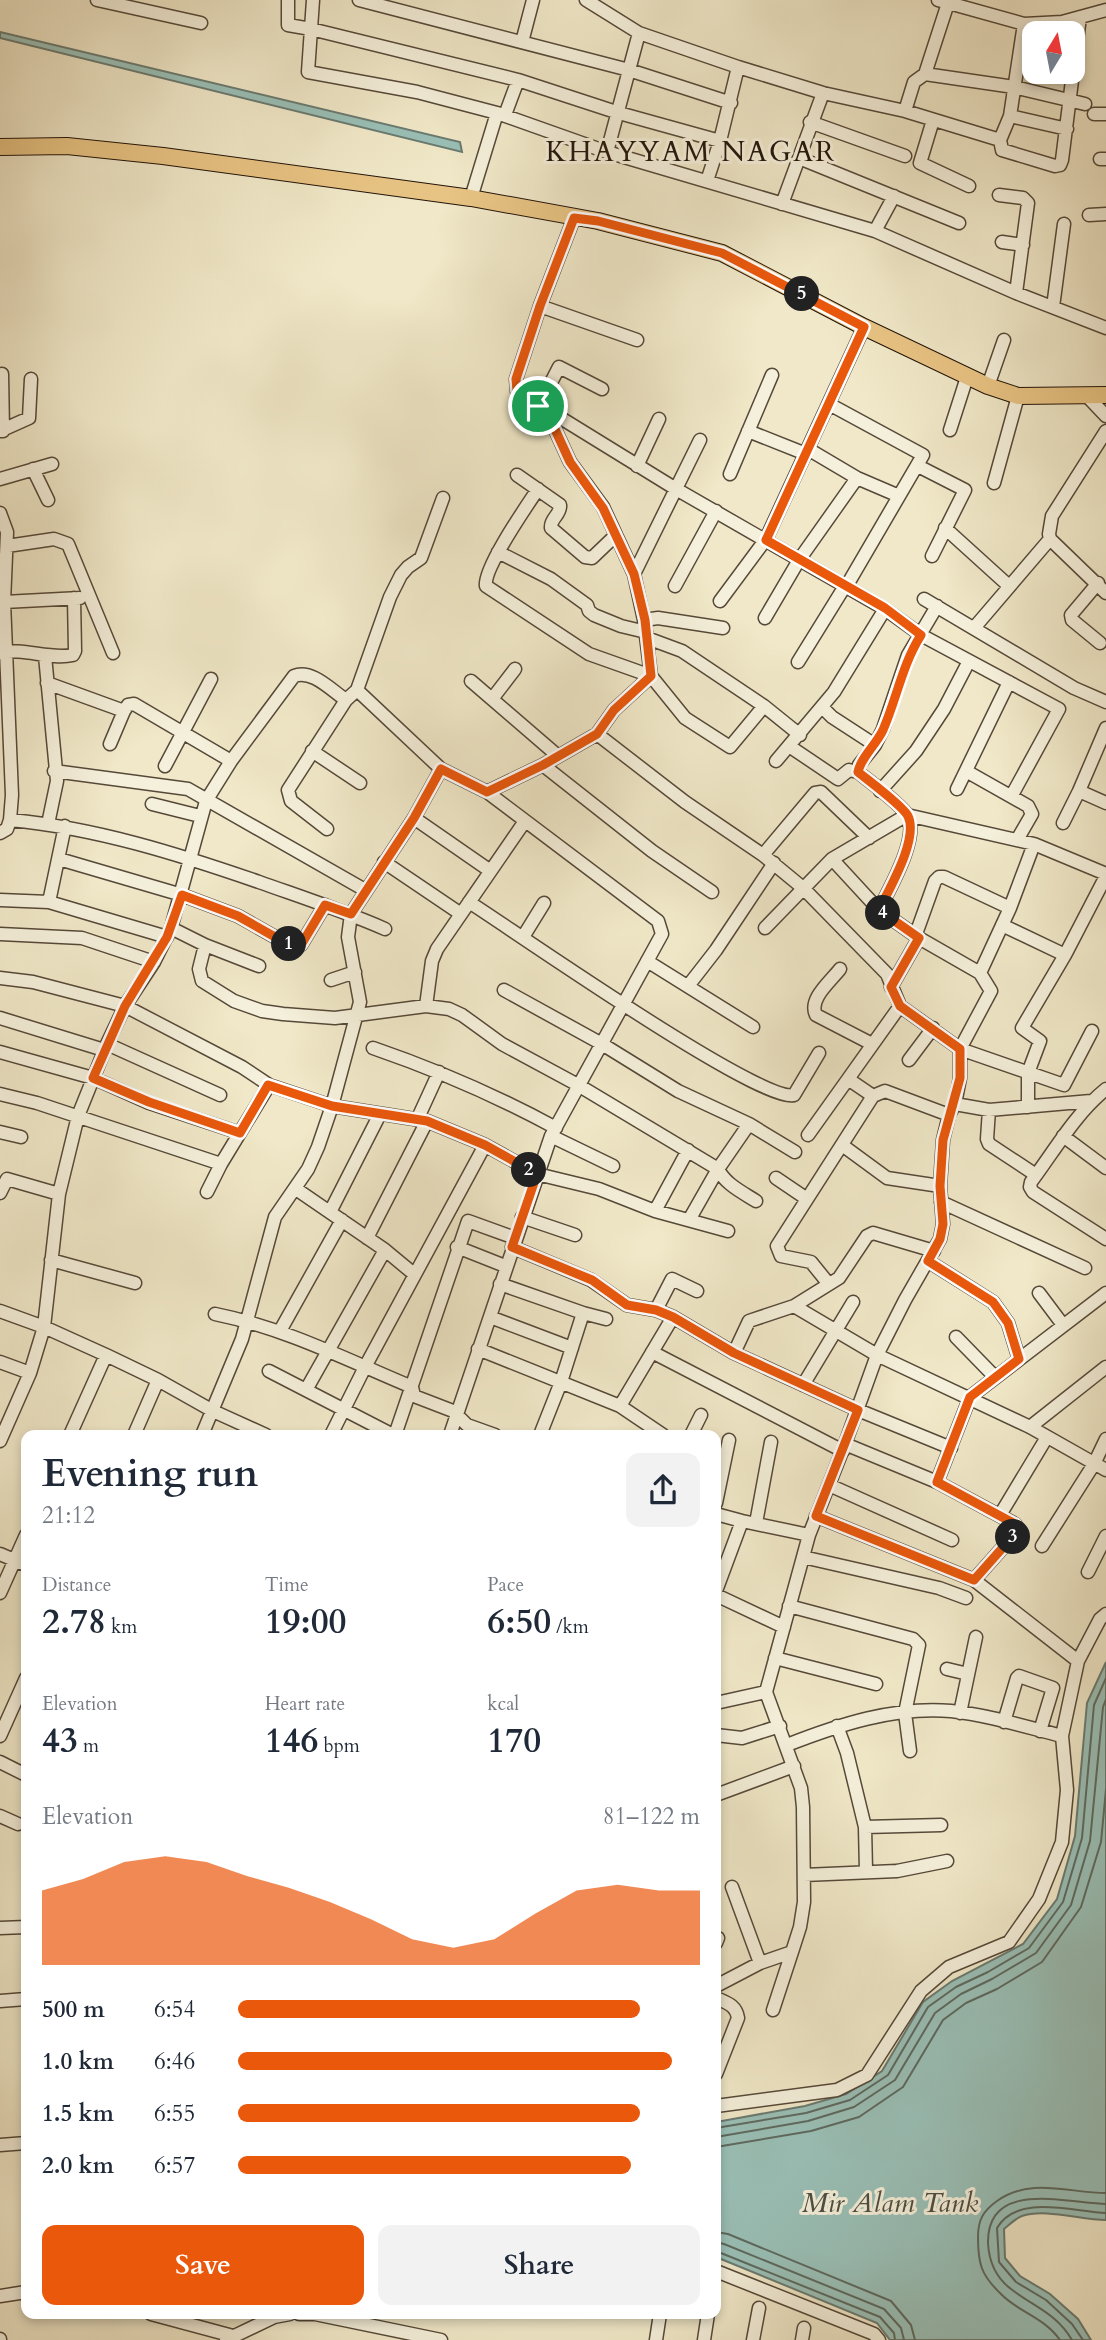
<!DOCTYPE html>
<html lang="en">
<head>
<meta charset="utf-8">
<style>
  :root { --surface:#fff; --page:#f2f2f3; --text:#1f2937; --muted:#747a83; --accent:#ea580c }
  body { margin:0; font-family:Cardo,serif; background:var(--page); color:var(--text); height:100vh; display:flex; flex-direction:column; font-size:26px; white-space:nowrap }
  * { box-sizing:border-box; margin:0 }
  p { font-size:23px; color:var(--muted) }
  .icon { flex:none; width:38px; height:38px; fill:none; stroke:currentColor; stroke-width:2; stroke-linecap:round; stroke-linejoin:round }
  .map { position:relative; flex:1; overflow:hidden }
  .sheet { position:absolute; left:21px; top:1430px; width:700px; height:889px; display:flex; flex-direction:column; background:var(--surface); border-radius:14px; box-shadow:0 4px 10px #0003 }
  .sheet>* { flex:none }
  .needle { width:46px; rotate:10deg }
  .fabs { position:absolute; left:1022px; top:21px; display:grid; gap:14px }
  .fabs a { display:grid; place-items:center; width:63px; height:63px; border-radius:14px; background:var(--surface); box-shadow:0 4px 10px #0003; font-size:35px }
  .pin { position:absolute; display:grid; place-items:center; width:60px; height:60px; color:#fff; margin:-30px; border:4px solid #fff; border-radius:50%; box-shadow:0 2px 7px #0007 }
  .km { position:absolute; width:35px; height:35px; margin:-18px; border-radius:50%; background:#222; color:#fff; font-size:19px; line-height:35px; text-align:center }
  .round { display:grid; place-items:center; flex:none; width:74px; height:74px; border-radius:14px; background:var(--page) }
  .headline { display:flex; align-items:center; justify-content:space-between; height:119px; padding:0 21px }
  h1 { font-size:38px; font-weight:800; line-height:52px }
  .metrics { display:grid; grid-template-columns:repeat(3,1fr); gap:10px; height:119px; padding:7px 21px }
  .metrics div { display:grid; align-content:center }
  .metrics b { font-size:35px; font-weight:800 }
  .metrics small { font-size:19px; font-weight:400 }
  .metrics p { font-size:19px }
  .chart { height:196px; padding:14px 21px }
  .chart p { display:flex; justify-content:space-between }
  .chart svg { width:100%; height:126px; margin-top:7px; fill:var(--accent); opacity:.7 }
  .primary-button { display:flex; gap:14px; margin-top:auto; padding:14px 21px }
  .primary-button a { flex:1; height:80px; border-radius:14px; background:var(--accent); color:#fff; font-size:28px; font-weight:800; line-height:80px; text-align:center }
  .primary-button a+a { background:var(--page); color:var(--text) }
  ul { padding:0 21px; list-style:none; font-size:23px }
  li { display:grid; grid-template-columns:112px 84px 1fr; align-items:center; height:52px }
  li i { height:18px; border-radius:9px; background:var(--accent) }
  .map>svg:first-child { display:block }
  .water { fill:#9ac0b7; stroke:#6a7b71; stroke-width:2 }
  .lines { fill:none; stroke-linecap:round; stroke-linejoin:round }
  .shore { stroke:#5e6a60; stroke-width:2 }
  .minor-casing { stroke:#564939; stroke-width:15 }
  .major-casing { stroke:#221409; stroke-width:18 }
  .minor { stroke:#f5f0db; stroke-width:12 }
  .major { stroke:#e8c484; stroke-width:16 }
  .route-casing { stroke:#fff; stroke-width:14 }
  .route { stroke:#ea580c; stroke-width:9 }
  .labels { text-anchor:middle; stroke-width:6; stroke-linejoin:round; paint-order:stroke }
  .neighbourhood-label { font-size:28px; letter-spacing:2px; fill:#221409; stroke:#f5f0db }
  .water-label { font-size:28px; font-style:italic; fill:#4c5046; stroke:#f5f0db }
</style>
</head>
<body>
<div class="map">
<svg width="1106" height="2340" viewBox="0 0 1106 2340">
  <rect width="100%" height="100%" fill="#f0e8c8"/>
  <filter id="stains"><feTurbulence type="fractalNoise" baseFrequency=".00286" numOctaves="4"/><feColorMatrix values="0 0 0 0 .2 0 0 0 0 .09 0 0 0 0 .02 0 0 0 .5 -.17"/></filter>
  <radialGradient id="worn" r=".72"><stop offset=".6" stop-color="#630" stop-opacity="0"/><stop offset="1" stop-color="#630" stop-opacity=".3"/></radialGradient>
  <path class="water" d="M0,32L460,142L462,152L0,38Z
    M1106,1662V2220C1081,2220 1045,2208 1022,2216C1016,2218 1009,2225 1004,2229L1005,2258L1020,2276L1050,2294L1078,2319L1091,2340H890L877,2323L716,2257V2122L805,2106L846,2094L882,2071L923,2002L952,1981L1023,1944L1057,1899L1075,1836L1087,1703Z"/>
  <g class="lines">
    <path class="shore" d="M716,2128L806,2113L850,2100L888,2075L928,2007L956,1987L988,1972L1029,1948L1063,1902L1082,1838L1094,1705L1106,1678
      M716,2137L808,2121L854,2107L895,2080L935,2013L961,1994L992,1979L1036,1953L1071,1905L1090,1841L1103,1707L1106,1699
      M716,2147L811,2131L859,2117L903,2087L943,2020L966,2003L997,1989L1042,1962L1081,1907L1101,1842L1106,1789
      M716,2232L728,2234L891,2301L911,2325L915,2340
      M716,2242L724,2244L884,2309L901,2328L904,2340
      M716,2251L880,2317L894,2333L895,2340
      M1060,2340C1044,2317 1018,2312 1001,2294C981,2275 978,2264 978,2237C978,2220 983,2211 997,2201C1030,2177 1069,2193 1106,2193
      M1072,2340C1056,2313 1034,2307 1011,2289C995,2277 989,2262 988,2243C987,2179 1067,2203 1106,2204
      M1083,2340L1072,2324L1046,2300L1016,2282L999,2262L997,2228C1018,2193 1073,2212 1106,2213"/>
    <g class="minor-casing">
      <path id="minor" d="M97,0L201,23
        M288,0V25L311,29L518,80L619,113L720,141
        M313,0L308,72L417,92L497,113L607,152L875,231L1016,293L1106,328
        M359,0L629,70L731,103
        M586,0L639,33L738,67L823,93L905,111L1000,140L1002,150L1055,166L1060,165L1062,160L1080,17
        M938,0L1024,24L1062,22L1106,10
        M522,42L533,0
        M925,74L949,0
        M905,111L914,82L925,74L1014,87L1085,104
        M1094,114H1106
        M505,115L518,80
        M1010,116L1067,129
        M933,120L920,163L969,186
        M810,122L905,156
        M1000,140L1010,116L1024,24
        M607,152L639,33
        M799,158L959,223
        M1100,159H1106
        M707,181L720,141L738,67
        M999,195L1023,198L1028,203L1016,293
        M471,198L497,113
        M782,204L823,93
        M1089,215L1106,214
        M574,218L540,306L516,379L517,391L676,489L885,609L921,635L1059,709L1012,795
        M875,231L894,196
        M1002,242L1023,245
        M540,306L637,340
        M1053,307L1064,224
        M2,374L3,431
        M988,386L1004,340
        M1087,396L1106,416
        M829,404L923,455L846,587
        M539,406L559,367L602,389
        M950,430L967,377
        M0,431L29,418L31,379
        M748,431L806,454
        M808,449L857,478L899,496
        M637,466L659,419
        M918,466L965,490L932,556
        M33,469L48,500
        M730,474L772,375
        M517,475L560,505C561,515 550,518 551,528L585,557L592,558L616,535
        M0,479L52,464
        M994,483L1018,396
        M538,489C526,507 483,569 486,586L589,654L651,676L685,718L730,747L764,706L800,735
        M0,513L7,532L4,602L12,795L10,820L7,829L0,833
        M945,528L1009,586
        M1050,539L1106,593
        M7,546L54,539L68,544L113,653
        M498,552L551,579L587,605L589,611L594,615L621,626L646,632
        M634,574L700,440
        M1098,583L1071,615L1072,620L1100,643
        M675,586L716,511
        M924,599L1074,688L1106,702
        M720,601L766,539L864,327
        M4,602L80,598
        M765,618L799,560L857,478
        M644,620L658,618L723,628
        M974,628L1050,539L1049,534L1052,516L1106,431
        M647,638L682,651L764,706
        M0,653C23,647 49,660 73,655L75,651L74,598
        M45,656L57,781L48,824
        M798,662L845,586
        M471,681L558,756
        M47,683L124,711L128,705L134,704L231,761
        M357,690L441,769L487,792L658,921L662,934L551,1136L450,1435
        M492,699L515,669
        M823,708L832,717L875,745
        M1106,728L1079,791L1106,803
        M597,734L685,802L763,855L803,888L887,974L900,1006
        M110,744L124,711
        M789,746L838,779L849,770L858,772
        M312,751L360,783
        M776,761L834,692L885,609
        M543,765L652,851L712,892
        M165,766L211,679
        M54,771L188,789L365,890
        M966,771L1028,806L1032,814L1017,840
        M957,789L1009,682
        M880,791L916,751L944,709L969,661
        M487,792L543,765L597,734L614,710L651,676L644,620L634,574L603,507L570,462L547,412
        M152,804L200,816
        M414,818L489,870
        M10,820C96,828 178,854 259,882C301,897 344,911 385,929
        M1063,823L1079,791
        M327,829L291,801L288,790L346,700L357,690L390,597L401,575L408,567L421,558L443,498
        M763,855L815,793L821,792L869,838
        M59,859L182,895L238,916L291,946L301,945L325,905
        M832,859L879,910
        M384,862L461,914
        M0,900L49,902L167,937
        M49,902L65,826
        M469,902C513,930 761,1104 794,1095L819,1053
        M1002,925L1065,955
        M171,928L205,945L259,966
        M765,928L832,859L907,815L1034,844L1106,874
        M0,934L82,938L154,962
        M916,934L935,881L939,877H944L1010,908
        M523,937L544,903
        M919,938L980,973L991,991L960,1049V1078L955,1104
        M205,945L199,969L202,981L234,1001L262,1011L283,1014L335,1018L426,1006L449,1009L462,1015L502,1044L578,1085L718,1169L689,1220
        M647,961L753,1027
        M840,969C831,981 808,999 816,1015L872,1044
        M980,973L1010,908L1034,844
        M0,978L33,982L125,1006L242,1067L269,1085L332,1106L427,1121L485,1145L537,1174L599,1189L655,1211L728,1231
        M331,980L355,972
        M688,986L716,950L774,863
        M891,987L919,938L879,910C889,889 919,839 908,816C902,805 869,781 858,772L859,765L875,745L883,729L908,655L937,606
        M504,990L602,1044L678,1091L749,1124L795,1152
        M426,1006L432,961L437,949L525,821
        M0,1018L104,1050
        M107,1044L220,1095
        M373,1048C437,1070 497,1096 556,1128
        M0,1052L93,1078L149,1103L240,1133
        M909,1060L933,1028
        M1106,1089C1075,1114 1055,1150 1031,1182L1030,1187L1033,1192L1106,1239
        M0,1094L37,1103L221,1164L269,1085
        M873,1096L848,1079L900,1006L960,1049L1064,1085L1092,1031
        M1028,1107V1073L1040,1041L1022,1028L1065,955L1106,876
        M989,1110L987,1139L989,1144L1036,1175
        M417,1120L439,1072
        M749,1124L718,1169C725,1184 742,1192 756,1201
        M0,1132L21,1137
        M808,1135L848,1079
        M551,1136L613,1166
        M1063,1136L1106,1168
        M842,1145L887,1178L940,1186
        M776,1178L807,1199
        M296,1189L385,1250L414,1274
        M207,1192L221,1164
        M0,1193L7,1179L59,1194
        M941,1202L1085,1268
        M655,1211L688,1150
        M330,1212L380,1114
        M522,1217L575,1235
        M367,1238L427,1121
        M457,1247L505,1266
        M512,1247L591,1280L627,1305L656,1310L673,1317L734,1353L858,1410L951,1448
        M51,1260L135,1283
        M928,1261L993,1302L1008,1323L1019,1359
        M828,1283L811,1262L781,1256L777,1246L873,1096L885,1091L949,1115
        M500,1284L583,1313L561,1382L540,1435
        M1039,1293L1063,1325
        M794,1306L877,1355L1030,1427L1106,1470
        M656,1310L672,1279L697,1291
        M0,1311L44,1327L106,1355L158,1380L213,1411L266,1435
        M583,1313L606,1319
        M215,1314C285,1328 347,1360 412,1387L414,1396L453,1411L467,1425L495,1435
        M490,1317L572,1348
        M280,1331L342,1220
        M956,1337L995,1377
        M478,1349L620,1406L663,1435
        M652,1352L843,1451
        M734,1353L749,1321L794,1306L839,1278L867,1236L873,1233L934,1251
        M0,1362L30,1373
        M269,1371L393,1435
        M803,1385L853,1302
        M306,1390L385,1250
        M620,1406L673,1317
        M1030,1427L1106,1367
        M70,1435L106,1355
        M134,1435L158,1380
        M202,1435L242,1339L275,1217L308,1169L318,1147L332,1106L360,1002L348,937L351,914L414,818L441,769
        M331,1435L365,1367L485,1145
        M395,1435L468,1221L515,1238
        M691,1435L701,1415
        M0,1441L30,1373L44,1327L59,1194L78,1116L107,1044L125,1006L154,962L171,928L206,801L231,761L294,676C312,669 331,690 346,700
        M845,1444L937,1482L1015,1524L1014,1535L974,1580
        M937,1482L970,1397L1106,1293
        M829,1485L952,1540
        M716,1503L729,1440
        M716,1514L742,1521L809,1535
        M1000,1515L1047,1437
        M816,1516L974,1580L1078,1661
        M756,1523L771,1442
        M1042,1546L1094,1464L1106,1439
        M0,1554L26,1565
        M803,1557L939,1588L966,1598
        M1088,1572L1106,1536
        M716,1591L742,1521
        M0,1593L26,1535
        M716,1595L784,1627
        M789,1606L913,1639L919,1645L905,1713L910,1751
        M775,1658L876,1684
        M947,1669L968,1674
        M716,1703L766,1692
        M960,1713L976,1637
        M1004,1722L1017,1678L1019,1676L1053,1688L1040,1731
        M837,1726L847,1753L865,1827L866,1871
        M716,1735L742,1738L780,1726
        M0,1736L26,1678
        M787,1745C838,1725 895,1706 951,1711C988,1715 1026,1727 1062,1736
        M0,1762L26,1775
        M716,1795L794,1766
        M0,1816L18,1824
        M865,1827L941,1825
        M804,1875L897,1871L947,1861
        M732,1887L760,1963
        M0,1928L26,1927
        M716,1943L718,1938
        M716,1986L760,1963L792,1952L800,1927L804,1902L803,1807L801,1788L766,1692L809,1535L845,1444L877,1355L905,1300L940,1239L943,1224L940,1186L943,1140L949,1115L955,1104L989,1110L1091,1101
        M716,1998C727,2003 736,2005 738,2018L716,2074
        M0,2001L26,1999
        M773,2010L792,1952
        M716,2106L837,2090L867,2075L921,1991L949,1967L1009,1942L1039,1899L1062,1842L1067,1790L1062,1736L1078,1661L1100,1619L1106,1614
        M0,2145L26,2143
        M716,2271L874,2334L879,2340
        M0,2296L26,2292
        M151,2314L233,2336
        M299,2314H315L441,2340
        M0,2339V2340
        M226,2340L274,2317L290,2314
        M656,2340L660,2314
        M704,2340L708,2314
        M753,2340L759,2308
        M802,2340L804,2328"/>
    </g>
    <g class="major-casing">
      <path id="major" d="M0,147L67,146L163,156L471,198L598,221L722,253L864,327L988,386L1018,396L1106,395"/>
    </g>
    <use href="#minor" class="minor"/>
    <use href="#major" class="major"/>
  </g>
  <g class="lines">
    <g class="route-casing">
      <path id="route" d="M574,218L598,221L722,253L864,327L766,540L885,608L921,635C902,665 897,698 883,730C876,745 861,757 858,772C869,781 902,805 908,816C919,839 889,889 879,910L919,938L891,987L900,1006L960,1049V1078L943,1140L940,1186L943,1224L940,1239L928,1261L993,1302L1008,1323L1019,1359L970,1397L937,1482L1015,1524L1014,1535L974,1580L816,1516L858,1410L734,1353L673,1317L656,1310L627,1305L592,1280L512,1247L537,1174L485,1145L427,1121L332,1106L268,1085L240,1133L149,1102L93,1078L125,1006L167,937L182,895L238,916L291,946L301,945L325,905L351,914L414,818L441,769L487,792L543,765L597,734L614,710L651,676L645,620L634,574L603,508L570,462L547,412L517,391L516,379L540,306Z"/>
    </g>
    <use href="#route" class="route"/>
  </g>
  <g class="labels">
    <g class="neighbourhood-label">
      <text x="691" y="161">KHAYYAM NAGAR</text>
    </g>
    <g class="water-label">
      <text x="890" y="2212">Mir Alam Tank</text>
    </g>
  </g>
  <rect width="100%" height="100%" filter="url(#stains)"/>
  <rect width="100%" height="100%" fill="url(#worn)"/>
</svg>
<div class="fabs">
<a><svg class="needle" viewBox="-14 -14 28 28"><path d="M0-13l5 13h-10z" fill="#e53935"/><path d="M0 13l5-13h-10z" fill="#747a83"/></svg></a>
</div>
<div class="pin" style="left:538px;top:406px;background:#1e9e55"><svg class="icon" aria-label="arrive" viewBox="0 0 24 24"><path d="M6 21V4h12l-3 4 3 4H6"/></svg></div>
<b class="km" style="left:289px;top:944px">1</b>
<b class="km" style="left:529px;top:1170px">2</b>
<b class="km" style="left:1013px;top:1537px">3</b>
<b class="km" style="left:883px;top:913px">4</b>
<b class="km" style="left:802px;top:294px">5</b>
<section class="sheet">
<div class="headline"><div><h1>Evening run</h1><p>21:12</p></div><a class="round"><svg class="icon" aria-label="share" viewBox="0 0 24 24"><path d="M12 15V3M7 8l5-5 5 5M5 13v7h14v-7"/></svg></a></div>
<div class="metrics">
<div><p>Distance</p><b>2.78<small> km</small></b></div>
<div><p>Time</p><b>19:00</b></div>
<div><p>Pace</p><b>6:50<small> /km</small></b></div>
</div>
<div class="metrics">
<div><p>Elevation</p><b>43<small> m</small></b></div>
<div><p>Heart rate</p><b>146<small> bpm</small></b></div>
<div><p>kcal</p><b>170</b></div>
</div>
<div class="chart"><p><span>Elevation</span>81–122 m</p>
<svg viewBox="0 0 160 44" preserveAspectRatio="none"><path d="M0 44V18L10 14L20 8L30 6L40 8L50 13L60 17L70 22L80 28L90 35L100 38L110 35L120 26L130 18L140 16L150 18L160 18V44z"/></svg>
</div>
<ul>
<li><b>500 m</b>6:54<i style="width:87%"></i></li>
<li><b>1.0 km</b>6:46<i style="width:94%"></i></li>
<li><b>1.5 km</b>6:55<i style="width:87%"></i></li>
<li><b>2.0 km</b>6:57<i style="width:85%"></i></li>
</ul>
<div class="primary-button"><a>Save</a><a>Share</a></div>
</section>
</div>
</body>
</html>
